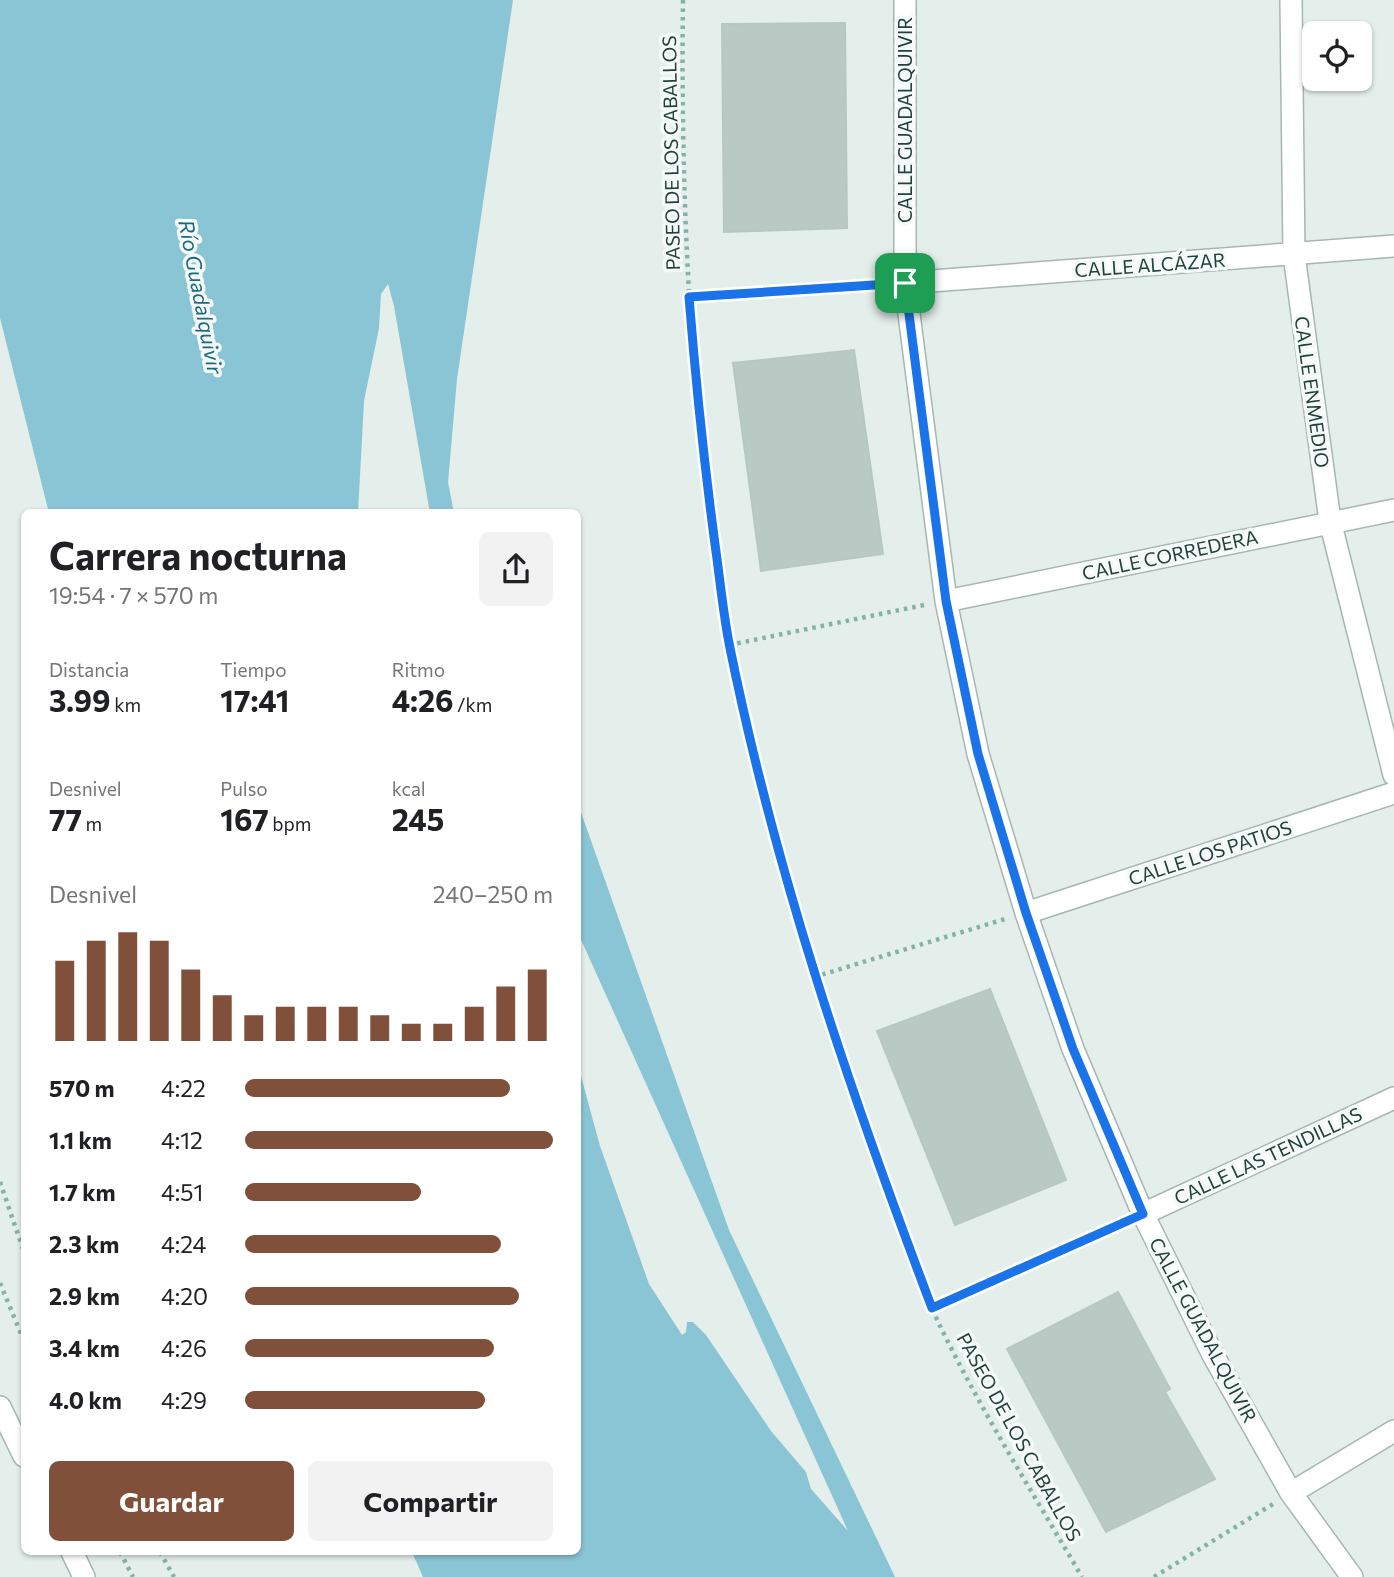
<!DOCTYPE html>
<html lang="es">
<head>
<meta charset="utf-8">
<style>
  :root { --surface:#fff; --page:#f2f2f2; --text:#202124; --muted:#757577; --accent:#81503b }
  body { margin:0; font-family:Commissioner,sans-serif; background:var(--page); color:var(--text); height:100vh; display:flex; flex-direction:column; font-size:26px; white-space:nowrap }
  * { box-sizing:border-box; margin:0 }
  p { font-size:23px; color:var(--muted) }
  .icon { flex:none; width:38px; height:38px; fill:none; stroke:currentColor; stroke-width:2; stroke-linecap:round; stroke-linejoin:round }
  .map { position:relative; flex:1; overflow:hidden }
  .sheet { position:absolute; left:21px; top:509px; width:560px; height:1046px; display:flex; flex-direction:column; background:var(--surface); border-radius:10px; box-shadow:0 2px 5px #0004 }
  .sheet>* { flex:none }
  .controls { position:absolute; left:1302px; top:21px; display:grid; gap:14px }
  .controls a { display:grid; place-items:center; width:70px; height:70px; border-radius:10px; background:var(--surface); box-shadow:0 2px 5px #0004; font-size:35px }
  .pin { position:absolute; display:grid; place-items:center; width:60px; height:60px; color:#fff; margin:-30px; border-radius:14px; box-shadow:0 4px 10px #0006 }
  .round { display:grid; place-items:center; flex:none; width:74px; height:74px; border-radius:10px; background:var(--page) }
  .head { display:flex; align-items:center; justify-content:space-between; height:119px; padding:0 28px }
  h1 { font-size:38px; font-weight:700; line-height:52px }
  .stats { display:grid; grid-template-columns:repeat(3,1fr); gap:10px; height:119px; padding:7px 28px }
  .stats div { display:grid; align-content:center }
  .stats b { font-size:30px; font-weight:700 }
  .stats small { font-size:19px; font-weight:400 }
  .stats p { font-size:19px }
  .chart { height:196px; padding:14px 28px }
  .chart p { display:flex; justify-content:space-between }
  .chart svg { width:100%; height:126px; margin-top:7px; stroke:var(--accent); stroke-width:6 }
  .cta { display:flex; gap:14px; margin-top:auto; padding:14px 28px }
  .cta a { flex:1; height:80px; border-radius:10px; background:var(--accent); color:#fff; font-size:28px; font-weight:700; line-height:80px; text-align:center }
  .cta a+a { background:var(--page); color:var(--text) }
  ul { padding:0 28px; list-style:none; font-size:23px }
  li { display:grid; grid-template-columns:112px 84px 1fr; align-items:center; height:52px }
  li i { height:18px; border-radius:9px; background:var(--accent) }
  .map>svg:first-child { display:block }
  .water { fill:#8ac5d5 }
  .building { fill:#b9c9c4; stroke:#b6c8c2; stroke-width:2 }
  .lines { fill:none; stroke-linecap:round; stroke-linejoin:round }
  .street-casing { stroke:#a6b7b2; stroke-width:24 }
  .path { stroke:#83b3a7; stroke-width:4.5; stroke-dasharray:3.5 5; stroke-linecap:butt }
  .street { stroke:#fff; stroke-width:21 }
  .route-casing { stroke:#fff; stroke-width:14 }
  .route { stroke:#1a73e8; stroke-width:9 }
  .labels { text-anchor:middle; stroke-width:7; stroke-linejoin:round; paint-order:stroke }
  .street-label { font-size:19px; fill:#22413b; stroke:#f5faf8 }
  .water-label { font-size:21px; font-style:italic; fill:#196981; stroke:#f5faf8 }
</style>
</head>
<body>
<div class="map">
<svg width="1394" height="1577" viewBox="0 0 1394 1577">
  <rect width="100%" height="100%" fill="#e4eeea"/>
  <path class="water" d="M0,0H513L457,379L448,482L454,513H430L394,306L388,284L381,294L379,328L364,401L358,513H49L0,318Z
    M578,804L729,1230L895,1577H423L412,1552H578V1065L600,1146L649,1284L682,1335L686,1332L687,1322H693L706,1335L771,1431L806,1472L811,1489L848,1531L578,933Z"/>
  <path class="building" d="M845,23L847,228L724,232L722,24Z
    M854,350L883,554L761,571L733,363Z
    M990,989L1066,1180L955,1225L877,1031Z
    M1118,1292L1170,1389L1165,1392L1215,1479L1106,1532L1007,1349Z"/>
  <g class="lines">
    <g class="street-casing">
      <path id="street" d="M905,0V283L946,601L978,754L1026,913L1073,1049L1143,1214L1213,1355L1291,1493L1352,1577
        M1291,0L1294,255L1330,521L1394,775
        M905,283L1394,246
        M946,601L1394,510
        M1026,913L1394,793
        M1143,1214L1394,1098
        M0,1407L24,1456
        M1291,1493L1394,1431
        M72,1552L84,1577"/>
    </g>
    <path class="path" d="M683,0C680,215 692,432 729,644C754,785 796,924 842,1060C861,1118 881,1175 903,1232C913,1257 921,1284 932,1309C975,1401 1031,1490 1082,1577
      M689,297L880,285
      M729,645L924,605
      M814,977L1005,919
      M0,1182L24,1252
      M0,1283L24,1341
      M932,1308L1123,1223
      M120,1552L133,1577
      M160,1552L174,1577
      M1154,1577L1273,1504"/>
    <use href="#street" class="street"/>
  </g>
  <g class="lines">
    <g class="route-casing">
      <path id="route" d="M905,283L946,601L978,754L1026,913L1073,1049L1143,1214L932,1308C850,1092 776,875 730,648C724,619 721,589 717,559C705,472 696,385 689,297Z"/>
    </g>
    <use href="#route" class="route"/>
  </g>
  <g class="labels">
    <g class="street-label">
      <text transform="translate(905 120) rotate(-90)" y="7">CALLE GUADALQUIVIR</text>
      <text transform="translate(671 153) rotate(-91)" y="7">PASEO DE LOS CABALLOS</text>
      <text transform="translate(1150 265) rotate(-4)" y="7">CALLE ALCÁZAR</text>
      <text transform="translate(1312 392) rotate(82)" y="7">CALLE ENMEDIO</text>
      <text transform="translate(1170 555) rotate(-12)" y="7">CALLE CORREDERA</text>
      <text transform="translate(1210 853) rotate(-18)" y="7">CALLE LOS PATIOS</text>
      <text transform="translate(1268 1156) rotate(-25)" y="7">CALLE LAS TENDILLAS</text>
      <text transform="translate(1203 1330) rotate(62)" y="7">CALLE GUADALQUIVIR</text>
      <text transform="translate(1019 1437) rotate(61)" y="7">PASEO DE LOS CABALLOS</text>
    </g>
    <g class="water-label">
      <text transform="translate(200 297) rotate(79)" y="7">Río Guadalquivir</text>
    </g>
  </g>
</svg>
<div class="controls">
<a><svg class="icon" aria-label="locate" viewBox="0 0 24 24"><circle cx="12" cy="12" r="6"/><path d="M12 2v4M12 18v4M2 12h4M18 12h4"/></svg></a>
</div>
<div class="pin" style="left:905px;top:283px;background:#1e9e55"><svg class="icon" aria-label="arrive" viewBox="0 0 24 24"><path d="M6 21V4h12l-3 4 3 4H6"/></svg></div>
<section class="sheet">
<div class="head"><div><h1>Carrera nocturna</h1><p>19:54 · 7 × 570 m</p></div><a class="round"><svg class="icon" aria-label="share" viewBox="0 0 24 24"><path d="M12 15V3M7 8l5-5 5 5M5 13v7h14v-7"/></svg></a></div>
<div class="stats">
<div><p>Distancia</p><b>3.99<small> km</small></b></div>
<div><p>Tiempo</p><b>17:41</b></div>
<div><p>Ritmo</p><b>4:26<small> /km</small></b></div>
</div>
<div class="stats">
<div><p>Desnivel</p><b>77<small> m</small></b></div>
<div><p>Pulso</p><b>167<small> bpm</small></b></div>
<div><p>kcal</p><b>245</b></div>
</div>
<div class="chart"><p><span>Desnivel</span>240–250 m</p>
<svg viewBox="0 0 160 44" preserveAspectRatio="none"><path d="M5 44V16M15 44V9M25 44V6M35 44V9M45 44V19M55 44V28M65 44V35M75 44V32M85 44V32M95 44V32M105 44V35M115 44V38M125 44V38M135 44V32M145 44V25M155 44V19"/></svg>
</div>
<ul>
<li><b>570 m</b>4:22<i style="width:86%"></i></li>
<li><b>1.1 km</b>4:12<i style="width:100%"></i></li>
<li><b>1.7 km</b>4:51<i style="width:57%"></i></li>
<li><b>2.3 km</b>4:24<i style="width:83%"></i></li>
<li><b>2.9 km</b>4:20<i style="width:89%"></i></li>
<li><b>3.4 km</b>4:26<i style="width:81%"></i></li>
<li><b>4.0 km</b>4:29<i style="width:78%"></i></li>
</ul>
<div class="cta"><a>Guardar</a><a>Compartir</a></div>
</section>
</div>
</body>
</html>
